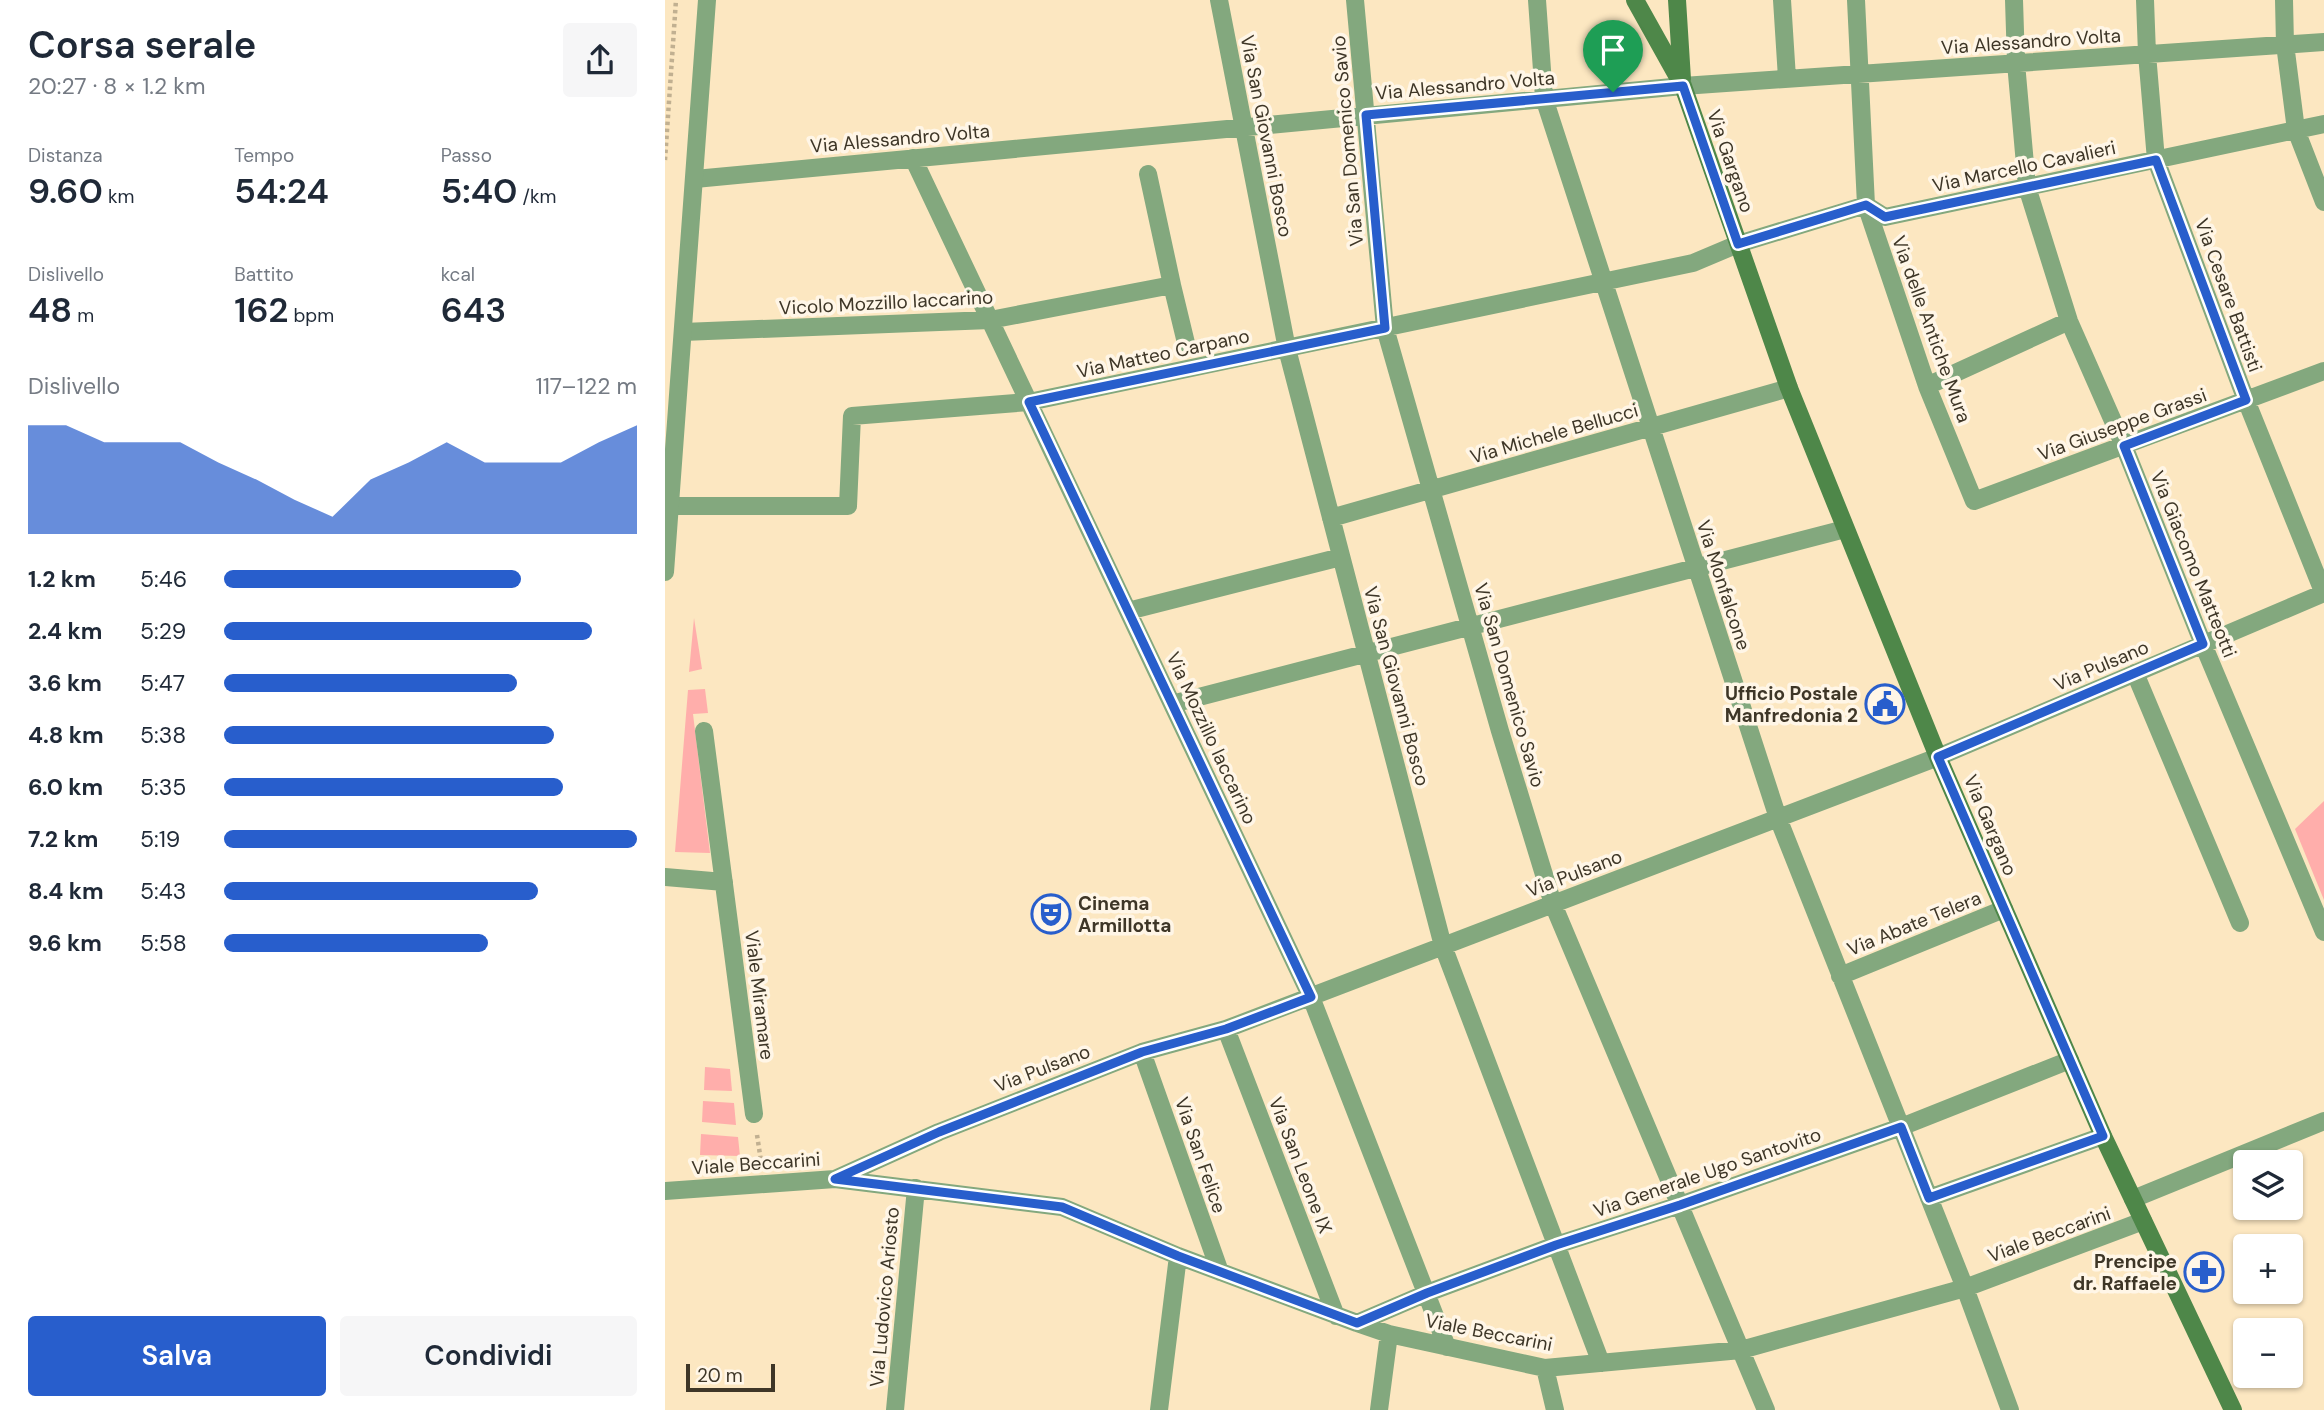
<!DOCTYPE html>
<html lang="it">
<head>
<meta charset="utf-8">
<style>
  :root { --surface:#fff; --page:#f6f6f7; --text:#1f2937; --muted:#747a83; --accent:#285ecc }
  body { margin:0; font-family:"DM Sans",sans-serif; background:var(--page); color:var(--text); height:100vh; display:flex; flex-direction:column; font-size:26px; white-space:nowrap }
  * { box-sizing:border-box; margin:0 }
  p { font-size:23px; color:var(--muted) }
  .icon { flex:none; width:38px; height:38px; fill:none; stroke:currentColor; stroke-width:2; stroke-linecap:round; stroke-linejoin:round }
  .map { position:relative; flex:1; overflow:hidden }
  .side { display:flex; flex-direction:column; background:var(--surface); width:665px }
  .side>* { flex:none }
  .buttons { position:absolute; left:1568px; top:1150px; display:grid; gap:14px }
  .buttons a { display:grid; place-items:center; width:70px; height:70px; border-radius:7px; background:var(--surface); box-shadow:0 2px 5px #0004; font-size:35px }
  .scale { position:absolute; left:21px; bottom:18px; width:89px; box-sizing:border-box; padding-left:7px; border:4px solid #3e3627; border-top:0; font-size:19px; line-height:24px; white-space:nowrap; color:#3e3627; -webkit-text-stroke:5px #fff6e7; paint-order:stroke }
  .pin { position:absolute; display:grid; place-items:center; width:60px; height:60px; color:#fff; margin:-72px -30px; border-radius:50% 50% 50% 0; rotate:-45deg; box-shadow:0 0 7px #0007 }
  .pin .icon { rotate:45deg }
  .round { display:grid; place-items:center; flex:none; width:74px; height:74px; border-radius:7px; background:var(--page) }
  .summary { display:flex; align-items:center; justify-content:space-between; height:119px; padding:0 28px }
  h1 { font-size:38px; font-weight:600; line-height:52px }
  .metrics { display:grid; grid-template-columns:repeat(3,1fr); gap:10px; height:119px; padding:7px 28px }
  .metrics div { display:grid; align-content:center }
  .metrics b { font-size:35px; font-weight:600 }
  .metrics small { font-size:19px; font-weight:400 }
  .metrics p { font-size:19px }
  .chart { height:196px; padding:14px 28px }
  .chart p { display:flex; justify-content:space-between }
  .chart svg { width:100%; height:126px; margin-top:7px; fill:var(--accent); opacity:.7 }
  .button { display:flex; gap:14px; margin-top:auto; padding:14px 28px }
  .button a { flex:1; height:80px; border-radius:7px; background:var(--accent); color:#fff; font-size:28px; font-weight:600; line-height:80px; text-align:center }
  .button a+a { background:var(--page); color:var(--text) }
  ul { padding:0 28px; list-style:none; font-size:23px }
  li { display:grid; grid-template-columns:112px 84px 1fr; align-items:center; height:52px }
  li i { height:18px; border-radius:9px; background:var(--accent) }
  main { display:flex; flex:1; min-height:0 }
  .map>svg:first-child { display:block }
  .green { fill:#ffaeab }
  .lines { fill:none; stroke-linecap:round; stroke-linejoin:round }
  .path { stroke:#c1b091; stroke-width:4.5; stroke-dasharray:3.5 3.5; stroke-linecap:butt }
  .service { stroke:#83a87e; stroke-width:18 }
  .minor { stroke:#83a87e; stroke-width:18 }
  .tertiary { stroke:#83a87e; stroke-width:18 }
  .secondary { stroke:#4e8749; stroke-width:18 }
  .route-casing { stroke:#fff; stroke-width:14 }
  .route { stroke:#285ecc; stroke-width:9 }
  .labels { text-anchor:middle; stroke-width:7; stroke-linejoin:round; paint-order:stroke }
  .street-label { font-size:19px; fill:#3e3627; stroke:#fff6e7 }
  .poi-label { font-size:19px; font-weight:bold; fill:#3e3627; stroke:#fff6e7; text-anchor:end }
</style>
</head>
<body>
<main>
<section class="side">
<div class="summary"><div><h1>Corsa serale</h1><p>20:27 · 8 × 1.2 km</p></div><a class="round"><svg class="icon" aria-label="share" viewBox="0 0 24 24"><path d="M12 15V3M7 8l5-5 5 5M5 13v7h14v-7"/></svg></a></div>
<div class="metrics">
<div><p>Distanza</p><b>9.60<small> km</small></b></div>
<div><p>Tempo</p><b>54:24</b></div>
<div><p>Passo</p><b>5:40<small> /km</small></b></div>
</div>
<div class="metrics">
<div><p>Dislivello</p><b>48<small> m</small></b></div>
<div><p>Battito</p><b>162<small> bpm</small></b></div>
<div><p>kcal</p><b>643</b></div>
</div>
<div class="chart"><p><span>Dislivello</span>117–122 m</p>
<svg viewBox="0 0 160 44" preserveAspectRatio="none"><path d="M0 44V6L10 6L20 12L30 12L40 12L50 19L60 25L70 32L80 38L90 25L100 19L110 12L120 19L130 19L140 19L150 12L160 6V44z"/></svg>
</div>
<ul>
<li><b>1.2 km</b>5:46<i style="width:72%"></i></li>
<li><b>2.4 km</b>5:29<i style="width:89%"></i></li>
<li><b>3.6 km</b>5:47<i style="width:71%"></i></li>
<li><b>4.8 km</b>5:38<i style="width:80%"></i></li>
<li><b>6.0 km</b>5:35<i style="width:82%"></i></li>
<li><b>7.2 km</b>5:19<i style="width:100%"></i></li>
<li><b>8.4 km</b>5:43<i style="width:76%"></i></li>
<li><b>9.6 km</b>5:58<i style="width:64%"></i></li>
</ul>
<div class="button"><a>Salva</a><a>Condividi</a></div>
</section>
<div class="map">
<svg width="1659" height="1410" viewBox="0 0 1659 1410">
  <rect width="100%" height="100%" fill="#fce7c1"/>
  <path class="green" d="M29,618L37,669L24,672Z
    M40,689L43,713L28,714L45,853L10,852L23,690Z
    M1659,801V900L1630,829Z
    M40,1067L65,1069L67,1091L39,1090Z
    M38,1101L69,1103L71,1125L37,1122Z
    M36,1134L73,1137L75,1156L35,1155Z"/>
  <g class="lines">
    <path class="path" d="M0,160L11,0
      M92,1135L96,1161"/>
    <path class="service" d="M1470,673L1575,923
      M39,731L89,1114
      M0,877L59,882"/>
    <path class="minor" d="M554,0L622,349L778,946L936,1363
      M690,0L720,328L835,731L888,904L1101,1410
      M872,0L879,98L1113,818L1300,1288L1345,1410
      M1117,0L1122,78
      M1191,0L1201,205L1262,386L1309,501L1659,371
      M1349,0L1351,63L1362,187L1404,321L1459,446L1538,644L1659,932
      M1480,0L1482,54L1491,160L1581,400L1659,594
      M1619,0L1620,44L1631,130L1659,202
      M248,158L646,997L782,1347
      M30,179L1018,86L1659,42
      M507,285L521,343
      M18,332L325,320L507,285L483,174
      M1262,386L1404,321
      M5,506H183L187,416L364,402L1028,263L1073,244L1201,205L1220,217L1659,124
      M666,518L1124,388
      M463,611L676,557
      M507,704L1180,529
      M1175,976L1339,909
      M561,1029L671,1316
      M477,1052L555,1272
      M170,1179L274,1132L477,1052L561,1029L1273,757L1659,593
      M0,1191L170,1179L397,1207L513,1256L692,1323L724,1334L880,1368L1076,1350L1300,1288L1478,1221
      M1264,1198L1438,1136
      M692,1323L762,1293L891,1245L1015,1205L1236,1127L1405,1060
      M880,1368L890,1410
      M230,1410L251,1188
      M494,1410L513,1256
      M714,1410L724,1334"/>
    <path class="tertiary" d="M0,572L42,0
      M1468,1199L1659,1121"/>
    <path class="secondary" d="M970,0L1018,86L1124,388L1273,757L1438,1136L1568,1410
      M1012,0L1017,79"/>
  </g>
  <g class="lines">
    <g class="route-casing">
      <path id="route" d="M1018,86L1073,244L1201,205L1220,217L1491,160L1581,400L1459,446L1538,644L1273,757L1438,1136L1264,1198L1236,1127L1015,1205L891,1245L762,1293L692,1323L513,1256L397,1207L170,1179L274,1132L477,1052L561,1029L646,997L364,402L720,328L701,115Z"/>
    </g>
    <use href="#route" class="route"/>
  </g>
  <defs>
    <g id="civic-ring" transform="scale(2.0125)"><circle r="9.5" fill="#fff6e7" stroke="#285ecc" stroke-width="1.5"/><path d="M-.6-6.5H3V-4.5H.6V-3L4-1V1h2V6H-6V1h2V-1L-.6-3ZM-1.2 2.5V6h2.4V2.5Z" fill="#285ecc"/></g>
    <g id="theatre-ring" transform="scale(2.0125)"><circle r="9.5" fill="#fff6e7" stroke="#285ecc" stroke-width="1.5"/><path d="M-5-5.5Q0-4 5-5.5V0Q5 5 0 6Q-5 5-5 0ZM-3.3-2.5H-1v1.5H-3.3ZM1-2.5H3.3v1.5H1ZM-2.8 1Q0 5.5 2.8 1Z" fill="#285ecc"/></g>
    <g id="pharmacy-ring" transform="scale(2.0125)"><circle r="9.5" fill="#fff6e7" stroke="#285ecc" stroke-width="1.5"/><path d="M-2-6h4v4h4v4h-4v4h-4v-4h-4v-4h4Z" fill="#285ecc"/></g>
  </defs>
  <g fill-rule="evenodd">
    <use href="#civic-ring" x="1220" y="704"/>
    <use href="#theatre-ring" x="386" y="914"/>
    <use href="#pharmacy-ring" x="1539" y="1272"/>
  </g>
  <g class="labels">
    <g class="street-label">
      <text transform="translate(1366 41) rotate(-4)" y="7">Via Alessandro Volta</text>
      <text transform="translate(800 85) rotate(-5)" y="7">Via Alessandro Volta</text>
      <text transform="translate(602 136) rotate(79)" y="7">Via San Giovanni Bosco</text>
      <text transform="translate(235 138) rotate(-5)" y="7">Via Alessandro Volta</text>
      <text transform="translate(682 141) rotate(-95)" y="7">Via San Domenico Savio</text>
      <text transform="translate(1066 161) rotate(71)" y="7">Via Gargano</text>
      <text transform="translate(1359 166) rotate(-12)" y="7">Via Marcello Cavalieri</text>
      <text transform="translate(1564 295) rotate(70)" y="7">Via Cesare Battisti</text>
      <text transform="translate(221 302) rotate(-3)" y="7">Vicolo Mozzillo Iaccarino</text>
      <text transform="translate(1267 329) rotate(70)" y="7">Via delle Antiche Mura</text>
      <text transform="translate(498 353) rotate(-12)" y="7">Via Matteo Carpano</text>
      <text transform="translate(1457 424) rotate(-20)" y="7">Via Giuseppe Grassi</text>
      <text transform="translate(889 433) rotate(-16)" y="7">Via Michele Bellucci</text>
      <text transform="translate(1529 564) rotate(68)" y="7">Via Giacomo Matteotti</text>
      <text transform="translate(1059 585) rotate(72)" y="7">Via Monfalcone</text>
      <text transform="translate(1436 665) rotate(-23)" y="7">Via Pulsano</text>
      <text transform="translate(845 685) rotate(74)" y="7">Via San Domenico Savio</text>
      <text transform="translate(732 686) rotate(75)" y="7">Via San Giovanni Bosco</text>
      <text transform="translate(547 738) rotate(65)" y="7">Via Mozzillo Iaccarino</text>
      <text transform="translate(1326 825) rotate(67)" y="7">Via Gargano</text>
      <text transform="translate(909 873) rotate(-21)" y="7">Via Pulsano</text>
      <text transform="translate(1249 923) rotate(-22)" y="7">Via Abate Telera</text>
      <text transform="translate(95 995) rotate(83)" y="7">Viale Miramare</text>
      <text transform="translate(377 1068) rotate(-21)" y="7">Via Pulsano</text>
      <text transform="translate(536 1155) rotate(71)" y="7">Via San Felice</text>
      <text transform="translate(91 1163) rotate(-4)" y="7">Viale Beccarini</text>
      <text transform="translate(636 1165) rotate(69)" y="7">Via San Leone IX</text>
      <text transform="translate(1042 1172) rotate(-19)" y="7">Via Generale Ugo Santovito</text>
      <text transform="translate(1384 1234) rotate(-20)" y="7">Viale Beccarini</text>
      <text transform="translate(219 1297) rotate(-85)" y="7">Via Ludovico Ariosto</text>
      <text transform="translate(824 1332) rotate(11)" y="7">Viale Beccarini</text>
    </g>
    <g class="poi-label">
      <text x="1193" y="700">Ufficio Postale<tspan x="1193" dy="22">Manfredonia 2</tspan></text>
      <text x="413" y="910" text-anchor="start">Cinema<tspan x="413" dy="22">Armillotta</tspan></text>
      <text x="1512" y="1268">Prencipe<tspan x="1512" dy="22">dr. Raffaele</tspan></text>
    </g>
  </g>
</svg>
<div class="buttons">
<a><svg class="icon" aria-label="layers" viewBox="0 0 24 24"><path d="M12 4l9 5-9 5-9-5zM3 14l9 5 9-5"/></svg></a>
<a>+</a>
<a>−</a>
</div>
<div class="scale">20 m</div>
<div class="pin" style="left:948px;top:92px;background:#1e9e55"><svg class="icon" aria-label="arrive" viewBox="0 0 24 24"><path d="M6 21V4h12l-3 4 3 4H6"/></svg></div>
</div>
</main>
</body>
</html>
